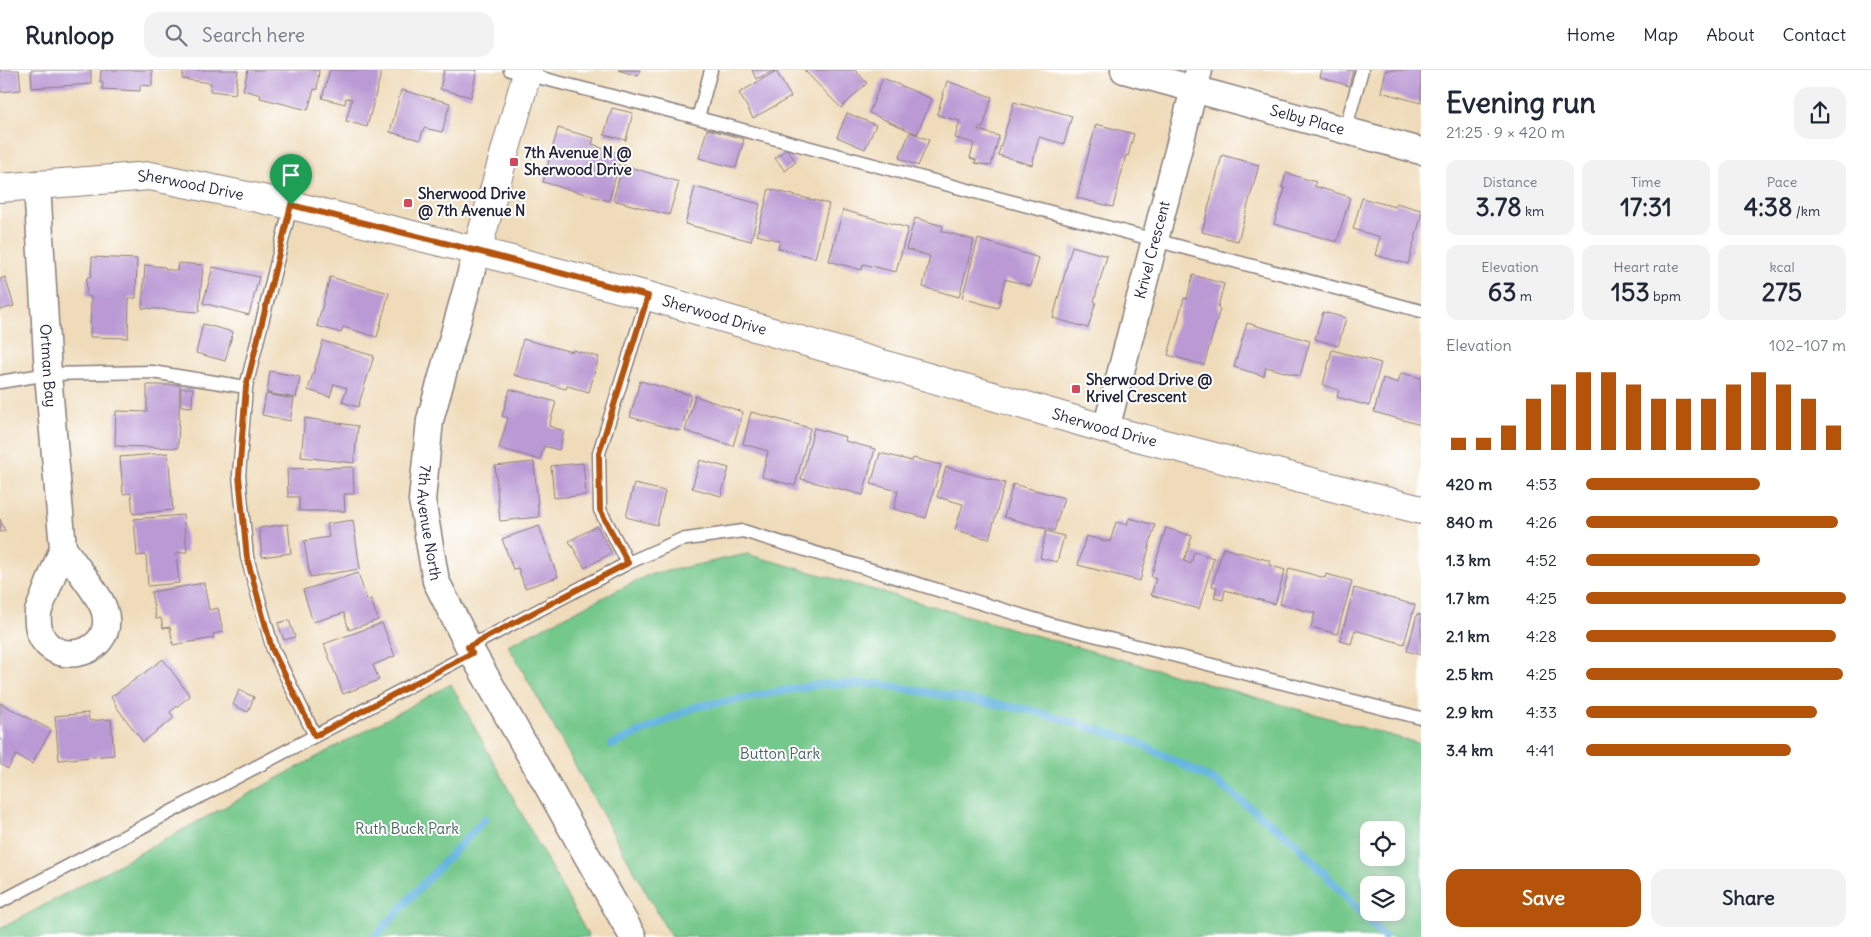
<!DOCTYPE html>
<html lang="en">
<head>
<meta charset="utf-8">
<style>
  :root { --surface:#fff; --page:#f2f2f3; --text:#1f2937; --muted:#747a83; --line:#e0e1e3; --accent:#b45309 }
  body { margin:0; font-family:Delius,sans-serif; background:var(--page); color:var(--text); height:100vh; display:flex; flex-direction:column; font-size:19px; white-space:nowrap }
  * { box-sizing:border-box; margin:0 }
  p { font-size:16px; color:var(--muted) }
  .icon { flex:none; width:28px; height:28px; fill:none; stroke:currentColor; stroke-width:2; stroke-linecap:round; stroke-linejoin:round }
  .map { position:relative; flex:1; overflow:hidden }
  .sheet { display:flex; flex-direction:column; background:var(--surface); width:450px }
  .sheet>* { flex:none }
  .buttons { position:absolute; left:1360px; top:751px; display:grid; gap:10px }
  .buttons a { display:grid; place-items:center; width:45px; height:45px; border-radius:10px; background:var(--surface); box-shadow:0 2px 12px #0003; font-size:25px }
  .pin { position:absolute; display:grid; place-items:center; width:42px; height:42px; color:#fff; margin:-51px -21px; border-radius:50% 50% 50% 0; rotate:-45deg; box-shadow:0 0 5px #0007 }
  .pin .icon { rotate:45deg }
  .round { display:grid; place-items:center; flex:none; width:52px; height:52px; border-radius:15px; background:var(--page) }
  .headline { display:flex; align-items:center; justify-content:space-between; height:85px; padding:0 25px }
  h1 { font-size:28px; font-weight:700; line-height:38px }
  .figures { display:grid; grid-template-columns:repeat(3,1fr); gap:8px; height:85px; padding:5px 25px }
  .figures div { display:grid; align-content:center; border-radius:12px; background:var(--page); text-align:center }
  .figures b { font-size:25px; font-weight:700 }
  .figures small { font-size:14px; font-weight:400 }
  .figures p { font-size:14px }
  .chart { height:140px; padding:10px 25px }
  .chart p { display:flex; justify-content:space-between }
  .chart svg { width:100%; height:90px; margin-top:5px; stroke:var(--accent); stroke-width:6 }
  .button { display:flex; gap:10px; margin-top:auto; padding:10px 25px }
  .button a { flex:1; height:58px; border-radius:15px; background:var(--accent); color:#fff; font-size:20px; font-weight:700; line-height:58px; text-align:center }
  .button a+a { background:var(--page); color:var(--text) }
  ul { padding:0 25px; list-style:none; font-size:16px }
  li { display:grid; grid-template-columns:80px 60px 1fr; align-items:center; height:38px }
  li i { height:12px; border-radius:6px; background:var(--accent) }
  header { display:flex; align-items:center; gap:30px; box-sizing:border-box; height:70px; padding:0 25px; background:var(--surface); border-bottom:1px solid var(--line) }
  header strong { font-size:24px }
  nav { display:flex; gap:28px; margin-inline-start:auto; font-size:18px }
  .search { width:350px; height:45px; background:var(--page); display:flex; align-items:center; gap:12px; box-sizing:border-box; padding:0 18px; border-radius:15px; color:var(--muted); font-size:19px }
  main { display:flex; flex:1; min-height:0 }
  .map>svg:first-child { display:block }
  .green { fill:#74c88b; stroke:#4b7563; fill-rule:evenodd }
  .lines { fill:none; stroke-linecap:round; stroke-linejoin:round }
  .stream { stroke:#65b5e0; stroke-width:8 }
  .building { fill:#ba99d4 }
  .lane-casing { stroke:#887e7a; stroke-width:15 }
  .street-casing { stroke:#887e7a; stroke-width:29 }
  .secondary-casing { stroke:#887e7a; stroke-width:30 }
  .lane { stroke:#fff; stroke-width:12 }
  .street { stroke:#fff; stroke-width:26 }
  .secondary { stroke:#fff; stroke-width:28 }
  .route-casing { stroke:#fff; stroke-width:10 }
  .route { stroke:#b45309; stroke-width:6 }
  .poi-dot { fill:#d1495b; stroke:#fff; stroke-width:2 }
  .labels { text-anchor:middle; stroke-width:4; stroke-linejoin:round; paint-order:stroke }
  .street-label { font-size:15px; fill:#22223b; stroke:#fff }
  .poi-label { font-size:15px; font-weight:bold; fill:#22223b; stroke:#fff; text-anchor:start }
  .park-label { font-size:15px; fill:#43645b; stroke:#fff }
</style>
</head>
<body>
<header>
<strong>Runloop</strong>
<div class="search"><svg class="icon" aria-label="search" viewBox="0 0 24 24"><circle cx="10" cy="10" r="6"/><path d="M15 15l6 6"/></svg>Search here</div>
<nav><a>Home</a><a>Map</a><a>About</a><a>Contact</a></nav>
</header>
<main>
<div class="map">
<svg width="1421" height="867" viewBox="0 0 1421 867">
  <rect width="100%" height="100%" fill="#fff"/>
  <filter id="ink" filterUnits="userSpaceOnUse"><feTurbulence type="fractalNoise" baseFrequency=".02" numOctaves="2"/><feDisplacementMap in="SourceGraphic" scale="10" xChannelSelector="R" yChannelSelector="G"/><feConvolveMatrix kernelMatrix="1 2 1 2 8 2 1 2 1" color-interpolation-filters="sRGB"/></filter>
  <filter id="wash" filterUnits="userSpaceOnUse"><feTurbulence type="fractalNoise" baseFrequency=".0096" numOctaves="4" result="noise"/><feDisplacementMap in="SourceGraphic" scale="20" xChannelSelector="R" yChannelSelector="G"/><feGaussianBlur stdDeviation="1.12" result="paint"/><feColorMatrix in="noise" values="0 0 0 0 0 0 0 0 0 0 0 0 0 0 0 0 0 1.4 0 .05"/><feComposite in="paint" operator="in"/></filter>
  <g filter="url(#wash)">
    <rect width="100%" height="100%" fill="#efdbba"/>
    <path class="green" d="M747,484L1421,674V867H671L508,575L648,505ZM1369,760H1396V788H1369ZM1369,815H1396V842H1369Z
      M451,614L589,867H0V859Z"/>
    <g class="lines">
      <path class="stream" d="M612,675L695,637L822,614H879L1034,641L1133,670L1217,712L1295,772L1384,867
        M375,867L424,813L485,749"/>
    </g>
    <g id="blocks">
      <path class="building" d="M0,0H19L21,20L0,22Z
        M31,0H91V14L32,18Z
        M101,0H152V16L140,15V21L102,19L103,12H100Z
        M184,0H238L235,24L210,21L211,13L182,9Z
        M248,0H319L317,20L314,19L308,40L260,28L261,25L243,20Z
        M330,0H382L367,57L346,51L352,29L346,28L345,34L322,28Z
        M444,0H477L471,27L440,19Z
        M618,0H640L638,6Z
        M752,0H775L756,9Z
        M804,0H855L867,13L841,38Z
        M1322,0H1353L1349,16L1320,7Z
        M1386,0H1421V33L1381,22Z
        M776,1L791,27L753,48L739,23Z
        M883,8L932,29L917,64L869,43Z
        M947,11L992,27L983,58L979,57L978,60L999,66L991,96L975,93L976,90L970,88L974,73L955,68L960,51L937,45Z
        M401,20L450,33L442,62L424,58L420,70L390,62Z
        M1014,32L1035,38L1036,36L1072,46L1064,74L1039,67L1032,95L998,85Z
        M612,38L633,43L626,70L604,65Z
        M847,43L876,55L865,79L837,67Z
        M1096,54L1134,64L1128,86L1126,85L1113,137L1077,128Z
        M558,58L594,68L592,74L598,76V77L622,84L609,131L543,112Z
        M707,59L744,69L736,98L699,88Z
        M910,62L929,70L918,96L899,88Z
        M787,79L796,92L785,101L775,88Z
        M1222,85L1259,95L1238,171L1202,162Z
        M623,95L679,112L669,145L613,130Z
        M1286,103L1316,112L1314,116L1350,127L1337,172L1274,154L1285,118H1282Z
        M695,117L760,134L751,171L685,154Z
        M769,119L829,134L815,188L778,178L780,171L757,165Z
        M1362,128L1395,137L1396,133L1421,140V147L1408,194L1375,185L1380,167L1353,159Z
        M843,140L908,158L896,202L863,194L862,200L829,191Z
        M915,148L943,156L942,161L974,170L959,227L923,217L930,186L906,179Z
        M978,169L1039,188L1031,216L1005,209L998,238L962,228Z
        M1072,176L1107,186L1094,231L1096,232L1088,258L1053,248Z
        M92,187L137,189L136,228H129L128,268L90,267L91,227L86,226L87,207H91Z
        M178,193L203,195L199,242L142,238L145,195L165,197V199L177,201Z
        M213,197L259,207L249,245L203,233Z
        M1193,205L1224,214L1218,237L1220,239L1204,295L1168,285L1184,228L1187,229Z
        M5,207L14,236L0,240V209Z
        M330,207L389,223L377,267L343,257L341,263L317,256Z
        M1323,242L1346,248L1338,276L1315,269Z
        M1247,253L1310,271L1300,306L1266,297L1264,306L1234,297Z
        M203,254L233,262L225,291L196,283Z
        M523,269L572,282L573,280L599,287L589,322L567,316L566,319L514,305Z
        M323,271L374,286L358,337L342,332L347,318L334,314L330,327L308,320Z
        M1332,280L1381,293L1369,336L1337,327L1339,320L1323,315Z
        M270,301L300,307L296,328L267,323Z
        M1401,303L1421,308V355L1374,342L1383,308L1398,313Z
        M640,311L691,325L681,361L630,347Z
        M147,315H180L178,378L115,376L116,341L147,342Z
        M181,318H193L192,337L181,336Z
        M510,319L556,332L549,356L564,361L559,380L544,376L540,390L499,378L508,348L502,346Z
        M266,324L294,329L290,351L262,345Z
        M695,326L743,342L733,376L685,361Z
        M751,342L810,358L795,416L762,407L768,381L743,374Z
        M305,348L358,356L354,393L301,387Z
        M814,358L846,367L845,371L875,379L863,425L801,409Z
        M168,383L173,440L133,444L131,423L123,424L120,387Z
        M880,383L912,391L913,388L941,395L926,448L894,439L898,421L871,414Z
        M700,390L729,398L721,426L692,418Z
        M534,392L539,447L500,451L495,396Z
        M583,393L586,425L554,428L551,396Z
        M353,397L354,424H344L345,441H299V427H288L287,399Z
        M946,397L1005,413L989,469L955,460L963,434L937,427Z
        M634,414L665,421L657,455L626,447Z
        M1013,414L1064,428L1054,461L1004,447Z
        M183,445L187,482L176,483L179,513L148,516L146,485L137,486L134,449Z
        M1129,448L1155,455L1140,511L1078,495L1086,466L1110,472L1116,452L1127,455Z
        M0,449L5,461L0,462Z
        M353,450L360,499L310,507L304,471L329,467L327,454Z
        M288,454L291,483L262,487L259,458Z
        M539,456L558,507L525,518L518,498L513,499L502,469Z
        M597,456L612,483L585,498L569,471Z
        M1166,458L1192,466L1184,491L1191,494L1194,482L1214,488L1199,539L1151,525L1156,509L1151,507Z
        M1046,461L1064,466L1057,492L1040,488Z
        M1223,478L1271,491L1269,495L1285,500L1275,534L1225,520L1223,530L1214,528L1217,517L1212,516Z
        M1289,498L1325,508L1326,504L1352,511L1337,564L1311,557L1315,543L1280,534Z
        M358,503L367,530L371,529L378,550L349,560L344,543L313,552L303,520Z
        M204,513L209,540L218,538L223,562L213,564L214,568L173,575L170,557L163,558L161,548L156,549L151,522Z
        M1354,518L1415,535L1404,574L1355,560L1351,574L1340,571Z
        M1417,544L1421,545V585L1407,581Z
        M289,550L295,567L284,570L278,553Z
        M382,553L395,586L373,595L379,610L343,624L324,574Z
        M163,589L190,626L170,642L174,648L143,672L115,635H116L111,627Z
        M239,620L254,627L248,642L233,635Z
        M0,633L51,660L32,694L16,685L8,699L0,694Z
        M88,643L89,651L111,649L114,685L59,690L55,646Z"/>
    </g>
  </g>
  <g filter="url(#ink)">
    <use href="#blocks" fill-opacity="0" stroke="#887e7a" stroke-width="1"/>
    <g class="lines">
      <g class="lane-casing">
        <path id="lane" d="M510,0L698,48L1421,241
          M698,48L711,0
          M1345,60L1362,0
          M291,135L246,317L239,405L247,487L273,579L315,666
          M0,312L48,304L152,302L246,317
          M628,493L600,440L599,383L648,226
          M469,577L628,493L680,470L743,461L1050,554L1421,648
          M0,832L472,583"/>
      </g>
      <g class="street-casing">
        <g id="street">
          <path id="s1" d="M1124,0L1421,81"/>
          <path id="s2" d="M37,114L48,304L63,478L38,542C32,605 121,590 104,539C99,524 73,493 63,478"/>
          <path id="s3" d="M477,181L430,350L422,430L436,511L469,577L633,867"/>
          <path id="s4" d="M1106,359L1199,0"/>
        </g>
      </g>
      <g class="secondary-casing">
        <g id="secondary">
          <path id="s5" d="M0,118L150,106L291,135L477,181L648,226L1106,359L1421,440"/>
          <path d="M477,181L528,0"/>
        </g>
      </g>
      <use href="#lane" class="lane"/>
      <use href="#street" class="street"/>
      <use href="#secondary" class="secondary"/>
    </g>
  </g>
  <g class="lines" filter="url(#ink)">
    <g class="route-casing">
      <path id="route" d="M291,135L477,181L648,226L599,383L600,440L628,493L468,577L472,583L315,666L272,579L247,488L239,406L246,317Z"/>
    </g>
    <use href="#route" class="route"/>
  </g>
  <g class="poi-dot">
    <rect x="509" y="87" width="10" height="10" rx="2.5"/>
    <rect x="403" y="128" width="10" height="10" rx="2.5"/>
    <rect x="1071" y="314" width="10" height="10" rx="2.5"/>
  </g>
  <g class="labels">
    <g class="street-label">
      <text dy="5" stroke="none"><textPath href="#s1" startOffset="190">Selby Place</textPath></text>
      <text dy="5" stroke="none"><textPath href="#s5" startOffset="192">Sherwood Drive</textPath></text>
      <text dy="5" stroke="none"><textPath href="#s4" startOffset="185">Krivel Crescent</textPath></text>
      <text dy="5" stroke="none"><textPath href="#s5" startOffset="732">Sherwood Drive</textPath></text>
      <text dy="5" stroke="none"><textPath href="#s2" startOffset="182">Ortman Bay</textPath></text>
      <text dy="5" stroke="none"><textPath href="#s5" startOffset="1138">Sherwood Drive</textPath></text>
      <text dy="5" stroke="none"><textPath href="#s3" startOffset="279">7th Avenue North</textPath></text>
    </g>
    <g class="poi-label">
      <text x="524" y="88">7th Avenue N @<tspan x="524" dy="17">Sherwood Drive</tspan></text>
      <text x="418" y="129">Sherwood Drive<tspan x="418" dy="17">@ 7th Avenue N</tspan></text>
      <text x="1086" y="315">Sherwood Drive @<tspan x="1086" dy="17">Krivel Crescent</tspan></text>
    </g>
    <g class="park-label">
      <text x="780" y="689">Button Park</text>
      <text x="407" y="764">Ruth Buck Park</text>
    </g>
  </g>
</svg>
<div class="buttons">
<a><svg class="icon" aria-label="locate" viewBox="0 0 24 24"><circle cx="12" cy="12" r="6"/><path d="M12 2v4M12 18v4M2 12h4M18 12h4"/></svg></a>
<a><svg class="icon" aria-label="layers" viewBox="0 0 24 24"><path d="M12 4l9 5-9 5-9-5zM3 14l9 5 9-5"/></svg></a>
</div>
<div class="pin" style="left:291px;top:135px;background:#1e9e55"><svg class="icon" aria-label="arrive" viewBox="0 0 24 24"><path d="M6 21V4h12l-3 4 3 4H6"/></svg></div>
</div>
<section class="sheet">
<div class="headline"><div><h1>Evening run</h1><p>21:25 · 9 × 420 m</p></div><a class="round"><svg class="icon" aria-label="share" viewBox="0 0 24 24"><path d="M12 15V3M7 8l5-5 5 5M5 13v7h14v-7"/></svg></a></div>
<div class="figures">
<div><p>Distance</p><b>3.78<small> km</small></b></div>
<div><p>Time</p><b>17:31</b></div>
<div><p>Pace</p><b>4:38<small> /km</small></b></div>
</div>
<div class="figures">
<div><p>Elevation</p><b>63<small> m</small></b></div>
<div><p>Heart rate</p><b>153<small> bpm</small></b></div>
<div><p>kcal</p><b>275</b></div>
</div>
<div class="chart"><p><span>Elevation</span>102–107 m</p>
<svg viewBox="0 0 160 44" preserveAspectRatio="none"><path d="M5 44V38M15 44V38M25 44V32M35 44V19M45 44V12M55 44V6M65 44V6M75 44V12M85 44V19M95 44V19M105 44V19M115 44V12M125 44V6M135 44V12M145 44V19M155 44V32"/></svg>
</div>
<ul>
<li><b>420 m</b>4:53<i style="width:67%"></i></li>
<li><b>840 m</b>4:26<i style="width:97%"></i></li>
<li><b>1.3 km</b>4:52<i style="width:67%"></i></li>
<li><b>1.7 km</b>4:25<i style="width:100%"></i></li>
<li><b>2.1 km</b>4:28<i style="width:96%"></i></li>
<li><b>2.5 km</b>4:25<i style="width:99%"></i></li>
<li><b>2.9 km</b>4:33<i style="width:89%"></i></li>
<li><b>3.4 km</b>4:41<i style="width:79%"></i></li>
</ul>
<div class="button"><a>Save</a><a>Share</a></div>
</section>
</main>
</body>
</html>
